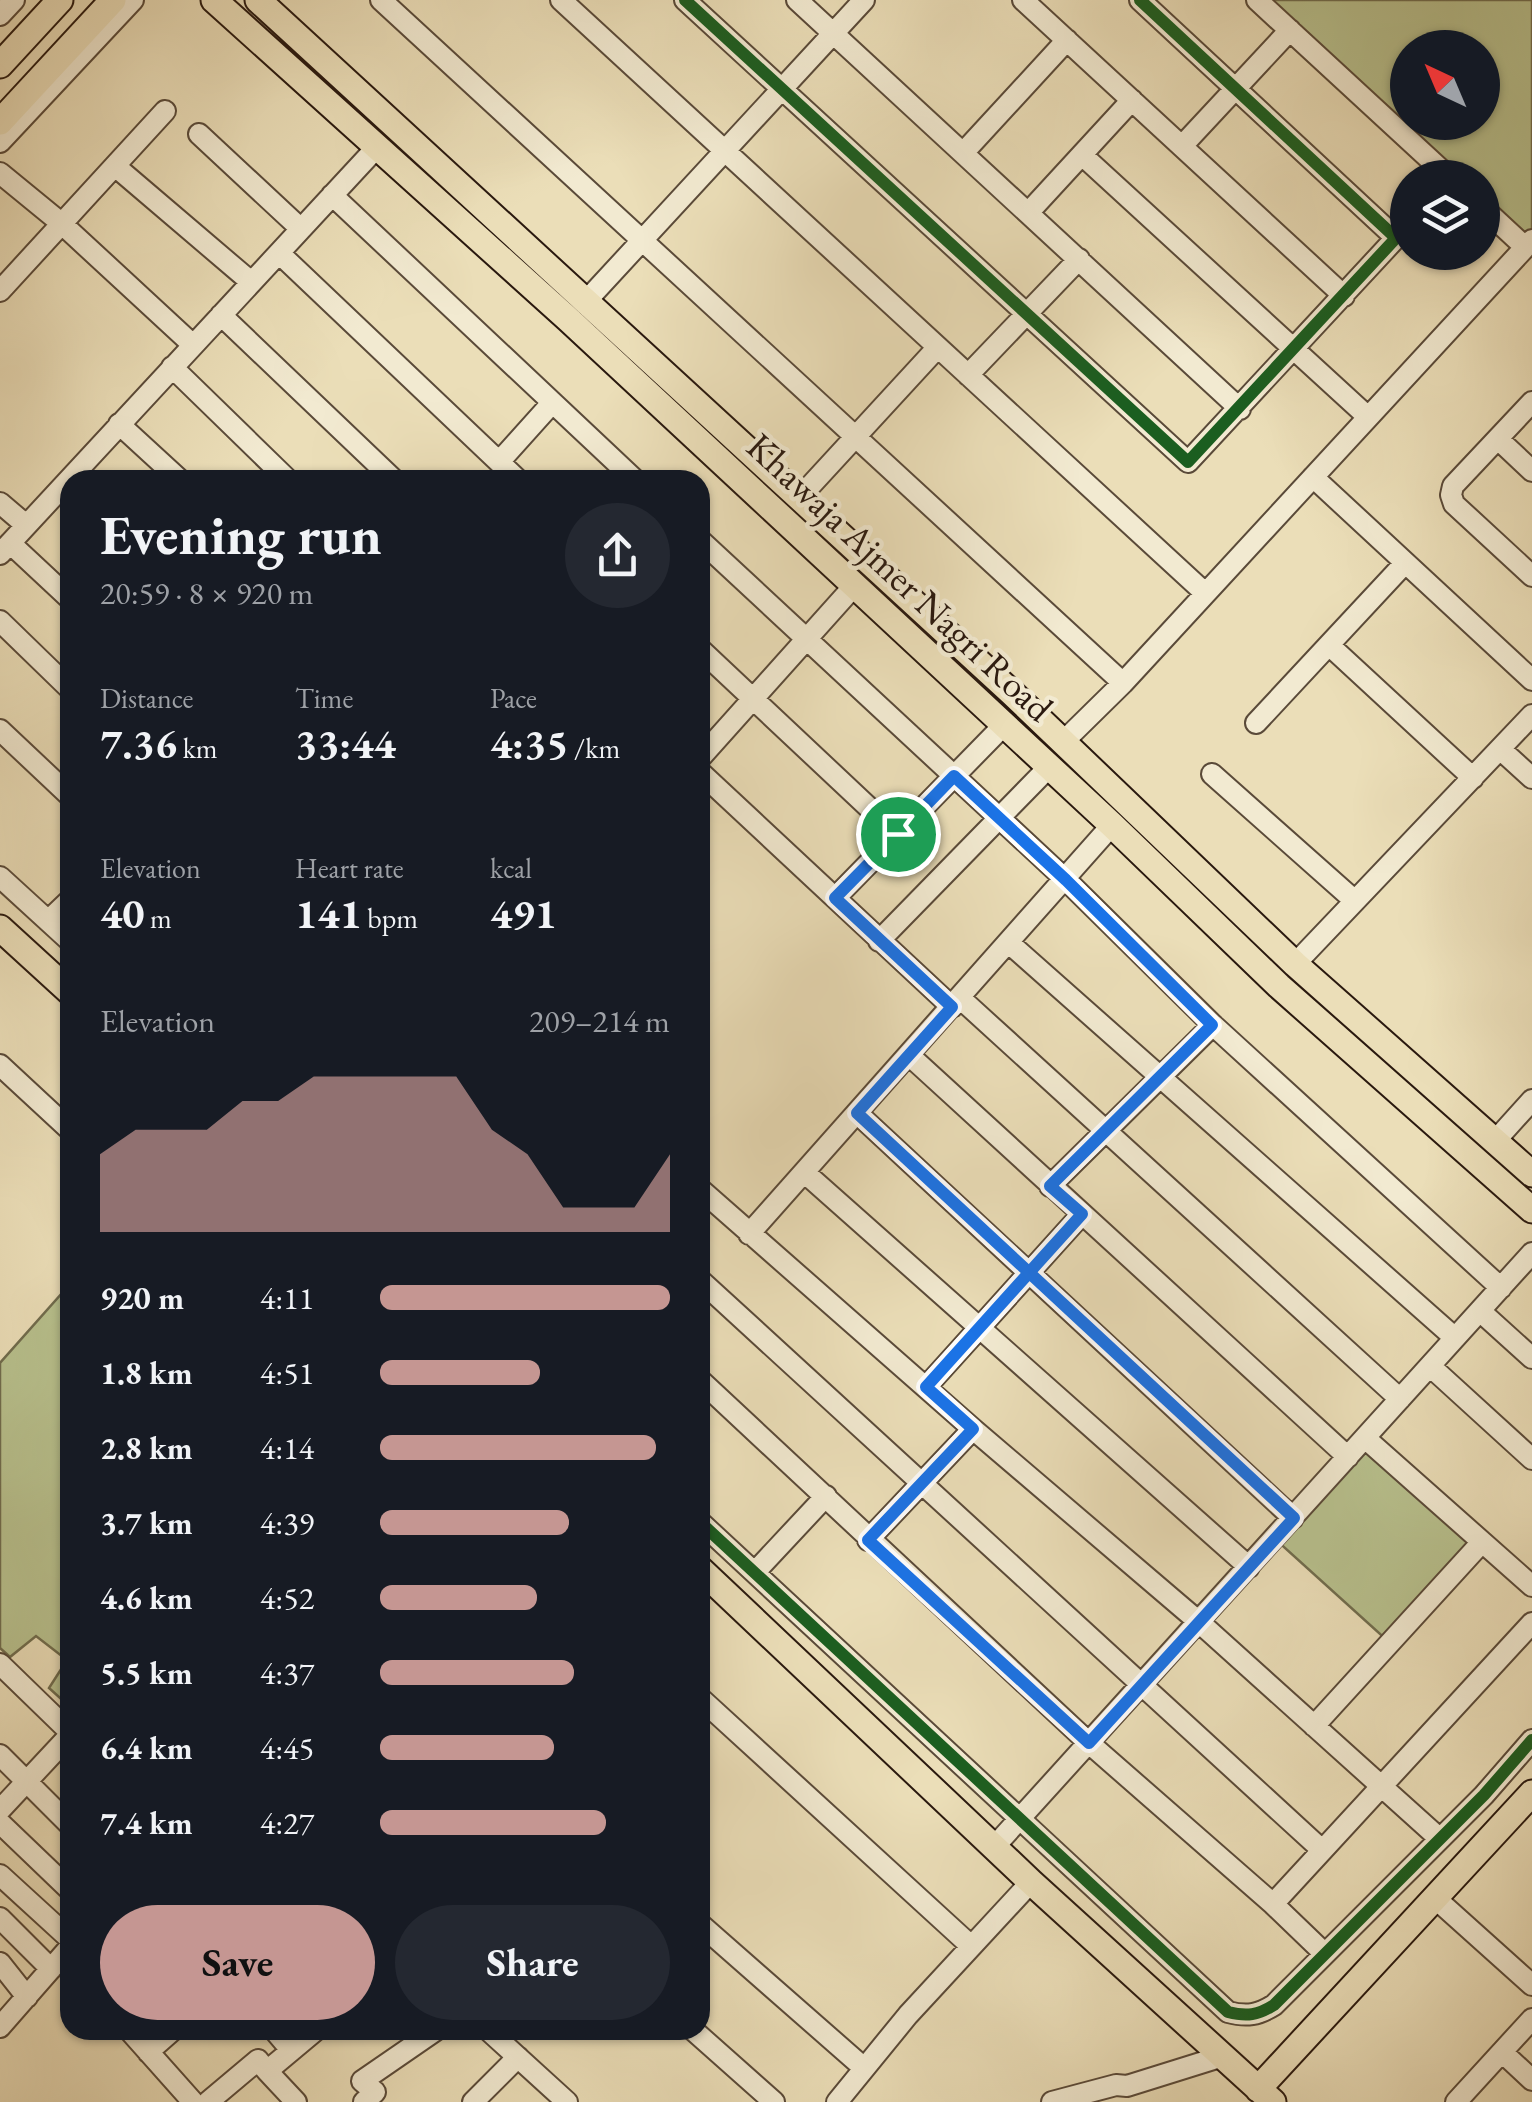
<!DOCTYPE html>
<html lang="en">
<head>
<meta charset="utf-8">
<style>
  :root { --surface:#171b24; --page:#242831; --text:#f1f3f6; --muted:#9ea1a6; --accent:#c59692 }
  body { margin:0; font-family:"EB Garamond",serif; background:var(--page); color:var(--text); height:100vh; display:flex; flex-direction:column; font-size:38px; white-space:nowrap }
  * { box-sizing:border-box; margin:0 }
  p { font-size:32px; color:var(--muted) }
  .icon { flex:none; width:55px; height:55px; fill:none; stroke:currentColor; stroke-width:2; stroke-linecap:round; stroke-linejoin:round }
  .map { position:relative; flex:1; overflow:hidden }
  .details { position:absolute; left:60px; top:470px; width:650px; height:1570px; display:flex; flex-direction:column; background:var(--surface); border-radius:30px; box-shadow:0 2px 8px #0004 }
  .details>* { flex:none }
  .needle { width:65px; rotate:316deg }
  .fabs { position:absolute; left:1390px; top:30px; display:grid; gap:20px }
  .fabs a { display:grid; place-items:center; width:110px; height:110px; border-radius:50%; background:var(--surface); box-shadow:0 2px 8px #0004; font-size:50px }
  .pin { position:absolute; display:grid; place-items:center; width:85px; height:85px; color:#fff; margin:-42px; border:5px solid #fff; border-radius:50%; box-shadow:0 2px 10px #0007 }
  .round { display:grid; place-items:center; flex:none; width:105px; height:105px; border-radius:52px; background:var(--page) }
  .overview { display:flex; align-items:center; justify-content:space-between; height:170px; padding:0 40px }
  h1 { font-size:55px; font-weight:700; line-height:75px }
  .metrics { display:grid; grid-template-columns:repeat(3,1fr); gap:15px; height:170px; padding:10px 40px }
  .metrics div { display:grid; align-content:center }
  .metrics b { font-size:42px; font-weight:700 }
  .metrics small { font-size:28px; font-weight:400 }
  .metrics p { font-size:28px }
  .chart { height:280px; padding:20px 40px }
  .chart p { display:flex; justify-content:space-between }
  .chart svg { width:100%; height:180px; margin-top:10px; fill:var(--accent); opacity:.7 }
  .cta { display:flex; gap:20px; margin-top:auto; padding:20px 40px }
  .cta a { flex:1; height:115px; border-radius:60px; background:var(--accent); color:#111; font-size:40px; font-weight:700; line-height:115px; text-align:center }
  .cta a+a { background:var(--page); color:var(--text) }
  ul { padding:0 40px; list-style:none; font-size:32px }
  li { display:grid; grid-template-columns:160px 120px 1fr; align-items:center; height:75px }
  li i { height:25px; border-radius:12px; background:var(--accent) }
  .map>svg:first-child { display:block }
  .green { fill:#b8c18e; stroke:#716d4e; stroke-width:2.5; fill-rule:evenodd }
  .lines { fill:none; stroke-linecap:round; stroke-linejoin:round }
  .minor-casing { stroke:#5a4a39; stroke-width:24 }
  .major-casing { stroke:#2a190f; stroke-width:29 }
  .minor { stroke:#f2ead1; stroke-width:20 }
  .major { stroke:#ebdeb8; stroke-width:25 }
  .cycleway-casing { stroke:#f2ead1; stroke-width:19 }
  .cycleway { stroke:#1b5e20; stroke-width:12 }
  .route-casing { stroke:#fff; stroke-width:20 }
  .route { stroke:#1a73e8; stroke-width:12 }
  .labels { text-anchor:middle; stroke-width:9; stroke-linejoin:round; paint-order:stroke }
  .street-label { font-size:38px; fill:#2a190f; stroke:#f2ead1 }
</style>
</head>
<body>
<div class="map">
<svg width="1532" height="2102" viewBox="0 0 1532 2102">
  <rect width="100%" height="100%" fill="#ebdeb8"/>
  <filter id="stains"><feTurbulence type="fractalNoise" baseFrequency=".002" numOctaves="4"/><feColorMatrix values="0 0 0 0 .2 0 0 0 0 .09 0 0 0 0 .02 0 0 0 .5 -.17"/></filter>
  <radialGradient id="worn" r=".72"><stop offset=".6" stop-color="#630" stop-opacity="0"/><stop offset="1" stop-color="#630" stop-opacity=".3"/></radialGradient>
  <path class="green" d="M1268,0H1532V240L1483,201L1482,178L1458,177ZM1408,48H1482V122H1408Z
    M63,1292L70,1298V1707L49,1688L67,1660L36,1636L10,1657L0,1648V1363Z
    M1365,1438L1482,1542L1390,1643L1275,1539Z"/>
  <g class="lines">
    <g class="minor-casing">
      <path id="minor" d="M381,0L1123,683
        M561,0L1205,593
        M685,0L1188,462L1396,238L1140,0
        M797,0L1240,409
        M1023,0L1344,296
        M1257,0L1450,178
        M0,15L14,0
        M199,134L301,229
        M0,142L133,0
        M1182,146L1290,30
        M963,153L1067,40
        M1082,155L1368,417
        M115,166L251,282
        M0,173L61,223L193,345
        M332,195L635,480
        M1482,207L1525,247
        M1028,213L1132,100
        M279,253L518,480
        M0,291L165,111
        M588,299L864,0
        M221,315L394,480
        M172,367L288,480
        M968,375L1079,259
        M1532,402L1453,486L1451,495L1454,504L1532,576
        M119,424L180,480
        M1498,439L1532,471
        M499,462L552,403
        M1313,477L1532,680
        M800,497L938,347
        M0,503L26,525
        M700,540L1065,879L1213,1025L1501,1288
        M10,543L70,599
        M0,554L378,146
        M0,621L70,689
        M1329,645L1473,778
        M700,649L898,835
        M1256,723L1405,563
        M0,730L70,796
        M1062,743L1123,683L1532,240
        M1500,749L1532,778
        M700,758L854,586
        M700,772L952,1007
        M1212,774L1355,901
        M0,877L70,941
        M835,898L1003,726
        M48,921L70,900
        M879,941L1048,768
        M1009,943L1455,1338
        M1295,964L1532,715
        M960,998L1400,1399
        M909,1055L1348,1457
        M0,1065L70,1130
        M857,1113L1293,1518
        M1495,1141L1532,1100
        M804,1172L1249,1567
        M1050,1186L1213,1025
        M700,1189L973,1429L1199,1622L1440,1839
        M749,1234L1112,825
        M700,1280L1322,1850
        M1480,1311L1532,1358
        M1430,1366L1532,1459
        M700,1380L1089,1743L1273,1904L1325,1954
        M926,1387L1082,1214
        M1365,1438L1532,1586
        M700,1522L1228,2012C1247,2017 1258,2015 1274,2005L1484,1795L1532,1740
        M868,1540L973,1429
        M755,1572L826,1496
        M0,1664L70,1732
        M700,1698L971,1946
        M1314,1726L1482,1542
        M0,1755L70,1825
        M0,1810L70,1735
        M0,1823L70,1890
        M994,1847L1532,1253
        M0,1875L70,1939
        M1435,1898L1532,1985
        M1273,1904L1532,1623
        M0,1918L51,1969
        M700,1924L864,2068
        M0,1963L27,1997
        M0,2027L70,1947
        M129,2030L193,2102
        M274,2030L291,2050
        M488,2030L567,2102
        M693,2030L774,2102
        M148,2052L173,2030
        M1502,2052L1532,2080
        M208,2102L258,2060L267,2071
        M296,2102L267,2071L316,2030
        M364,2102L375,2092L362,2081L436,2030
        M473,2102L518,2057
        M837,2102L908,2015L1031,1882
        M1052,2102L1116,2085L1127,2086L1223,2056
        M1456,2102L1532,2019"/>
    </g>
    <g class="major-casing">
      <path id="major" d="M214,0L568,319L1112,825L1279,986L1532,1210
        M258,0L1012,693L1295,964L1532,1174
        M0,65L60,0
        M0,122L113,0
        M0,928L70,992
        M700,1569L1031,1882L1273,2102
        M1258,2089L1532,1793"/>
    </g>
    <use href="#minor" class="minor"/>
    <use href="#major" class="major"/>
    <g class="cycleway-casing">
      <path id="cycleway" d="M685,0L1188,462L1396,238L1140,0
        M700,1522L1228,2012C1247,2017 1258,2015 1274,2005L1484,1795L1532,1740"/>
    </g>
    <use href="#cycleway" class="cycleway"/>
  </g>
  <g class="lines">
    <g class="route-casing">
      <path id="route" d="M898,834L835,898L952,1007L857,1113C1003,1248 1148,1383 1294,1518L1089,1743L868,1540L973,1429L926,1387L1082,1214L1050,1186L1212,1025L1066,880L954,776L898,834"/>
    </g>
    <use href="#route" class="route"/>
  </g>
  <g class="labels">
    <g class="street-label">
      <text transform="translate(900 577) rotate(43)" y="13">Khawaja Ajmer Nagri Road</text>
    </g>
  </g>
  <rect width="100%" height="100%" filter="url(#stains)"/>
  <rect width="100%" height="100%" fill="url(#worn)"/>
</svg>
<div class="fabs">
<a><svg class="needle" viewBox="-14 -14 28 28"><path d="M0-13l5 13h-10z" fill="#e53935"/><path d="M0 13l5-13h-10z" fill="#9ea1a6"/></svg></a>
<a><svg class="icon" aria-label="layers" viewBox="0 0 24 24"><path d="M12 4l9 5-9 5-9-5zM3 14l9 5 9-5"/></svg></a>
</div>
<div class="pin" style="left:898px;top:834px;background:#1e9e55"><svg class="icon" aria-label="arrive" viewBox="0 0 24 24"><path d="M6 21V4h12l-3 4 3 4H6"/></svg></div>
<section class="details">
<div class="overview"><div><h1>Evening run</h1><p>20:59 · 8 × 920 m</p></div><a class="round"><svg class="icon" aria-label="share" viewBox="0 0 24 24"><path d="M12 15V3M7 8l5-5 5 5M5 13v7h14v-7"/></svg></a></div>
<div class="metrics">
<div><p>Distance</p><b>7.36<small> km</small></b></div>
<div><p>Time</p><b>33:44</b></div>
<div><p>Pace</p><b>4:35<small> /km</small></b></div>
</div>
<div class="metrics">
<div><p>Elevation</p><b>40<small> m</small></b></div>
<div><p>Heart rate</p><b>141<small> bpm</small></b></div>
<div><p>kcal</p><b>491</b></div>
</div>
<div class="chart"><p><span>Elevation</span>209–214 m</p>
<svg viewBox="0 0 160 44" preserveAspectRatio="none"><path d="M0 44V25L10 19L20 19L30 19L40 12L50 12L60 6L70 6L80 6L90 6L100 6L110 19L120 25L130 38L140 38L150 38L160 25V44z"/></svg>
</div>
<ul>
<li><b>920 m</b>4:11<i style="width:100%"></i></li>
<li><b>1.8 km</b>4:51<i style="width:55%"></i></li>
<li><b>2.8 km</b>4:14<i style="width:95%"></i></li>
<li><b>3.7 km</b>4:39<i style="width:65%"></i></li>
<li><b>4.6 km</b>4:52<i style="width:54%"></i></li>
<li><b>5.5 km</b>4:37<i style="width:67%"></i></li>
<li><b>6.4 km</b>4:45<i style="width:60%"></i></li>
<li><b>7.4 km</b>4:27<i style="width:78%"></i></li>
</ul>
<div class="cta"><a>Save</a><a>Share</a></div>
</section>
</div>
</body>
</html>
